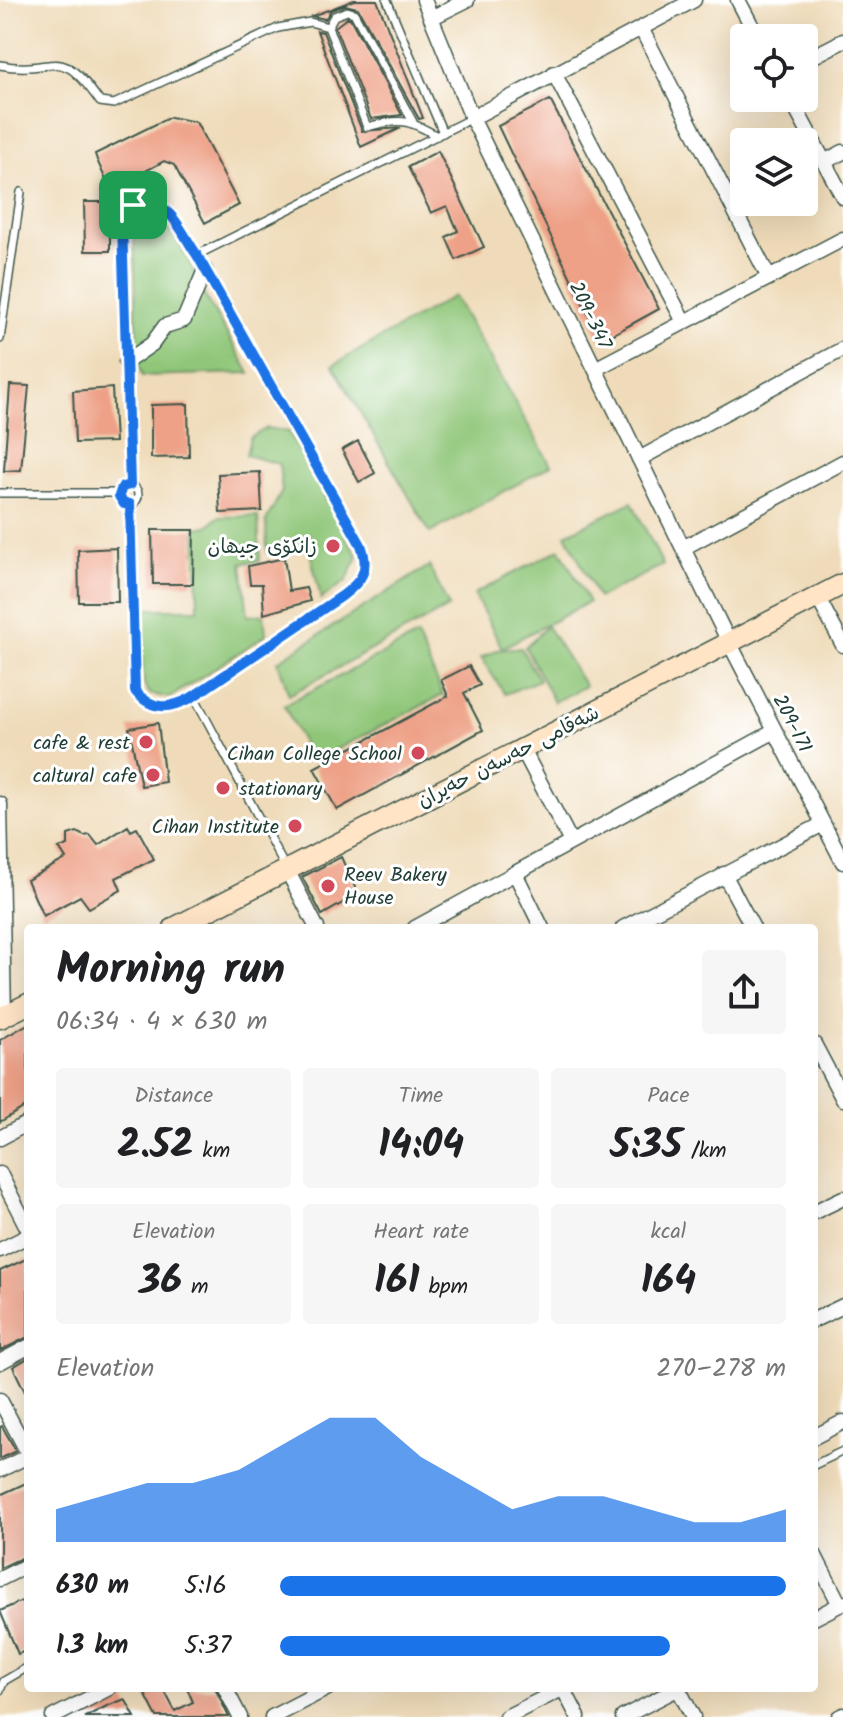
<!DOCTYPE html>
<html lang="en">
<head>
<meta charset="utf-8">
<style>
  :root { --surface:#fff; --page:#f6f6f6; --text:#202124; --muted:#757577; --accent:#1a73e8 }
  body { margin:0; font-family:Kalam,"Playpen Sans Arabic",sans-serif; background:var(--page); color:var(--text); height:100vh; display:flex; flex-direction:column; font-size:30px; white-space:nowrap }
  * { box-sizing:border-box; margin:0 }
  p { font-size:26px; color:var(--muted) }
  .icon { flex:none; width:44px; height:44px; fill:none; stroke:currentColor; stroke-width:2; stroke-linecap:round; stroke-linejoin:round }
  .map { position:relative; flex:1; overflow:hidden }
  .sheet { position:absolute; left:24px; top:924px; width:794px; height:768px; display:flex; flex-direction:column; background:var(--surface); border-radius:8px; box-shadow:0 8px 32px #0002 }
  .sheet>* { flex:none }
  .fabs { position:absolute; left:730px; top:24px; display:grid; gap:16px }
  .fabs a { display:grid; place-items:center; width:88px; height:88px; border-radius:8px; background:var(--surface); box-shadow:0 8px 32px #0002; font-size:40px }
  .pin { position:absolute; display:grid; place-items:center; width:68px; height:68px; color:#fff; margin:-34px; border-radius:16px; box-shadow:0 4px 12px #0006 }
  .round { display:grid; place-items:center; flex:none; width:84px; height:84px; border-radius:8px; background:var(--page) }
  .headline { display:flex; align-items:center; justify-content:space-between; height:136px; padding:0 32px }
  h1 { font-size:44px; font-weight:600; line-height:60px }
  .figures { display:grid; grid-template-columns:repeat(3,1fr); gap:12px; height:136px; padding:8px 32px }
  .figures div { display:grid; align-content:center; border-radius:8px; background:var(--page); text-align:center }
  .figures b { font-size:40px; font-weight:600 }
  .figures small { font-size:22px; font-weight:400 }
  .figures p { font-size:22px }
  .chart { height:224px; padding:16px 32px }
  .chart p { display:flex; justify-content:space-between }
  .chart svg { width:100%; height:144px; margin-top:8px; fill:var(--accent); opacity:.7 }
  ul { padding:0 32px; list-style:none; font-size:26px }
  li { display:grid; grid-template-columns:128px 96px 1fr; align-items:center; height:60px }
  li i { height:20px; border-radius:10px; background:var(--accent) }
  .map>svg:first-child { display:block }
  .green { fill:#8fc678; stroke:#578256; stroke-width:2 }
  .building { fill:#eea187 }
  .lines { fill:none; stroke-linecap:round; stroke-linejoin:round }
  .lane-casing { stroke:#3e5548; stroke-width:10 }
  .street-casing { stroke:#3e5548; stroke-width:17 }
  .secondary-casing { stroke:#3e5548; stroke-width:23 }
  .lane { stroke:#fff; stroke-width:7 }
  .street { stroke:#fff; stroke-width:14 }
  .secondary { stroke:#ffe4c6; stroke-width:20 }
  .route-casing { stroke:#fff; stroke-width:16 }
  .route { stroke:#1a73e8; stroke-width:10 }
  .poi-dot { fill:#d1495b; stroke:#fff; stroke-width:3 }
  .labels { text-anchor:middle; stroke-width:6; stroke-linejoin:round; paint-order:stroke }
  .street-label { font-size:20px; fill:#1f3d34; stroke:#fff }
  .poi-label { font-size:20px; fill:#1f3d34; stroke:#fff; text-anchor:end }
</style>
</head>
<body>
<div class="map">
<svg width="843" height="1717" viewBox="0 0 843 1717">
  <rect width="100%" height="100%" fill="#fff"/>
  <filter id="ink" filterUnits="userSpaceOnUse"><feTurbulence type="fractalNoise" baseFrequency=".0125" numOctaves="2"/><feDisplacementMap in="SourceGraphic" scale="16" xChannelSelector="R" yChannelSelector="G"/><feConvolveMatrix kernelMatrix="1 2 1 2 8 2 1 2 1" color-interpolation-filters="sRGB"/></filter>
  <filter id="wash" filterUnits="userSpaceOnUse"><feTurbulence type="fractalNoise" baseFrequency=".006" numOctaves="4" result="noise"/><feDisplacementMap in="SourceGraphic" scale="32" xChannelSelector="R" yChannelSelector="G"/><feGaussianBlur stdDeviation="1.8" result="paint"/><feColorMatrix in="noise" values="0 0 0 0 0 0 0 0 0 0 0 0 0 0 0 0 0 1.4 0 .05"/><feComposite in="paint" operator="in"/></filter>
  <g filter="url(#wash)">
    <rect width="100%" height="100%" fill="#efdbb9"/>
    <path class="green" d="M146,218C175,223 183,252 196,276L182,317L137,351L134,227Z
      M200,288L250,373L142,376L136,359L157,347Z
      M454,296L551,465L430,533L333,365Z
      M267,428L289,432L358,557L346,581L321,599L309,548L267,553L266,521L282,491L279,464L246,455L250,438Z
      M632,502L663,565L598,598L566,534Z
      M258,516L260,561L242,563L248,616L264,614L266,635L169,698L150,694L144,685L138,609H198L196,528L208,526L218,517Z
      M560,549L589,602L502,648L474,594Z
      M429,566L449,607L289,695L278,661Z
      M547,626L585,686L554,702L525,647Z
      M417,636L443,695L312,762L284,705Z
      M521,648L539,680L505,694L481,658L497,650Z"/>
    <g id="blocks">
      <path class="building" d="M354,0H377L423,118L419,119L358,8L345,5L331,10L325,19L312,16Z
        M347,18H350L402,115L371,119L335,27Z
        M317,31L323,32L362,131L401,128L361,147Z
        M550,100L659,309L601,341L498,126Z
        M170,117L196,122L239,205L205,223L174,165L164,161L138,175V181L112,194L97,160L95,154Z
        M438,151L484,247L456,260L446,237L458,231L447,206L431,213L408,167Z
        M84,202H110V251H85Z
        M10,385L29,386L21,470L4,471Z
        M112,388L115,442L75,443L73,391Z
        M188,404L189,457L151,458V405Z
        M358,441L375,473L359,482L342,450Z
        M260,472L262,511L220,513L218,474Z
        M152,530H194L193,584H153Z
        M117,548L118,602H79L78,550Z
        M284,558L289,591L306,588L310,601L264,614L262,584H250L248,566Z
        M469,666L480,685L464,693L483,730L337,810L314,768L448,696L441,680Z
        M158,723L165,782L141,786L129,728Z
        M128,826L131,831L137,828L154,859L116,878L121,890L89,908L80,896L43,916L27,880L66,859L59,848L68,845V835L77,832L84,836L90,835L98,845Z
        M341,857L358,894L322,915L302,877Z
        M28,1024V1105L0,1122V1040Z
        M28,1258V1337L0,1351V1271Z
        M28,1358V1398L13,1367Z
        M2,1426L16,1451L0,1459V1427Z
        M28,1482V1555L0,1568V1495Z
        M28,1598V1650L18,1654L0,1611Z
        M142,1688H163L175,1711L193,1702L187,1688H215L229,1717H157Z
        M125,1699L135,1717H85L107,1706Z"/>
    </g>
  </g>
  <g filter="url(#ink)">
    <use href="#blocks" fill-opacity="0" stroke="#3e5548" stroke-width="2"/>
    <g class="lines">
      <g class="lane-casing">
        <path id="lane" d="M387,0L443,133
          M0,65C57,76 57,40 100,102L114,104L278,28L310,22L328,27
          M413,122L354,13L347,11L334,16L328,27L367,127C400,118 408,119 437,136
          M197,255L472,118
          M0,339L21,192
          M130,485L122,224L126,211C161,182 181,232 197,255L361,545C370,569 362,581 342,596L191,698L159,707C143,701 136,695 133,678L130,504
          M118 495a10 10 0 1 1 20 0a10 10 0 1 1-20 0Z
          M0,493H119
          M194,696L285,867
          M814,1465L843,1451
          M0,1690L4,1681L28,1667"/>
      </g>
      <g class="street-casing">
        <path id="street" d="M424,0L472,118L730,644L843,862
          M738,0L758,38
          M431,18L467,0
          M641,28L769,278
          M804,61L843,41
          M554,73L684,322
          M790,98L843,197
          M472,118L694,0
          M824,162L843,152
          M126,362L152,344L165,326L184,320L205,270
          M595,369L843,239
          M639,459L843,349
          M683,548L843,462
          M818,598L843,645
          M522,748L571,842
          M0,804L4,1016
          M287,870L317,928
          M515,873L542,928
          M724,874L753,928
          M415,928L775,731
          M623,928L823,824
          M814,1044L843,1099
          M0,1138L28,1123
          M0,1174L28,1229
          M814,1212L843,1198
          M0,1250L28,1236
          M814,1320L843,1306
          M0,1362L28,1347
          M0,1400L28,1453
          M814,1437L843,1422
          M0,1470L28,1456
          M814,1554L840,1605
          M0,1579L28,1565
          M814,1618L843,1603
          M225,1688L240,1717
          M563,1688L578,1717
          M678,1688L693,1717
          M53,1717L109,1688
          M272,1717L328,1688
          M506,1717L564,1688
          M623,1717L679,1688
          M839,1717L843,1715"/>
      </g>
      <g class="secondary-casing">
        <path id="secondary" d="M174,928L843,584
          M0,1018L28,1004"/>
      </g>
      <use href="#lane" class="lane"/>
      <use href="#street" class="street"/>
      <use href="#secondary" class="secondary"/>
    </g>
  </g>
  <g class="lines" filter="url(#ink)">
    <g class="route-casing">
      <path id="route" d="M144,202C174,205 181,233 197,255L361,545C370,570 362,581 342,596L191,698C170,709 152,711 135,691L130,504H124L119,496L122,487L130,485L122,224L126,211Z"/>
    </g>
    <use href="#route" class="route"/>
  </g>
  <g class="poi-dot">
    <circle cx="333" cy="546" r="8"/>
    <circle cx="146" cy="742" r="8"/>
    <circle cx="418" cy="753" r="8"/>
    <circle cx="153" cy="775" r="8"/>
    <circle cx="223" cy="788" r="8"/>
    <circle cx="295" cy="826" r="8"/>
    <circle cx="328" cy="886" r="8"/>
  </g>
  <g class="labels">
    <g class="street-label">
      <text transform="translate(591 315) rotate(64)" y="7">209-347</text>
      <text transform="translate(793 723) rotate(63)" y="7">209-171</text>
      <text transform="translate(508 756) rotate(-27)" y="7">شەقامی حەسەن حەیران</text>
    </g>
    <g class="poi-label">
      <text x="317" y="553">زانکۆی جیھان</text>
      <text x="130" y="749">cafe &amp; rest</text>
      <text x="402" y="760">Cihan College School</text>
      <text x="137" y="782">caltural cafe</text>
      <text x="239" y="795" text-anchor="start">stationary</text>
      <text x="279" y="833">Cihan Institute</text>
      <text x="344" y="881" text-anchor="start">Reev Bakery<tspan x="344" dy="23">House</tspan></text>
    </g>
  </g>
</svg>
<div class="fabs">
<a><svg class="icon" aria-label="locate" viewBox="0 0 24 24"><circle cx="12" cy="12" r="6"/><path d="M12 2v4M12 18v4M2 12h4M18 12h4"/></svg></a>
<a><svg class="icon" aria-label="layers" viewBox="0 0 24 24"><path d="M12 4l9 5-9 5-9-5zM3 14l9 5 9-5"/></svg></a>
</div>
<div class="pin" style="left:133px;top:205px;background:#1e9e55"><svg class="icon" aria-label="arrive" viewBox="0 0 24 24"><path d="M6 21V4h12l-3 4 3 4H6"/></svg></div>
<section class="sheet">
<div class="headline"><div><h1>Morning run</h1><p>06:34 · 4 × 630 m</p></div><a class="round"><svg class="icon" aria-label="share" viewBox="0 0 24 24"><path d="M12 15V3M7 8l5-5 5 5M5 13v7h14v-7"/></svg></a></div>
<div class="figures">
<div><p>Distance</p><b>2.52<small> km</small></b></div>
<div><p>Time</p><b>14:04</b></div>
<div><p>Pace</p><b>5:35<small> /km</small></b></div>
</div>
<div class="figures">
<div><p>Elevation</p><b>36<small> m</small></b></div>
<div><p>Heart rate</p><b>161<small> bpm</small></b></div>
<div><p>kcal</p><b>164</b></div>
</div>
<div class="chart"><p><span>Elevation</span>270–278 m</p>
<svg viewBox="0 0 160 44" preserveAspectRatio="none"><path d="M0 44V34L10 30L20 26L30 26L40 22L50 14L60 6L70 6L80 18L90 26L100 34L110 30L120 30L130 34L140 38L150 38L160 34V44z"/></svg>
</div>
<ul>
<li><b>630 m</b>5:16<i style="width:100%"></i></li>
<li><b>1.3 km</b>5:37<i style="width:77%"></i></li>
</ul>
</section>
</div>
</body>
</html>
